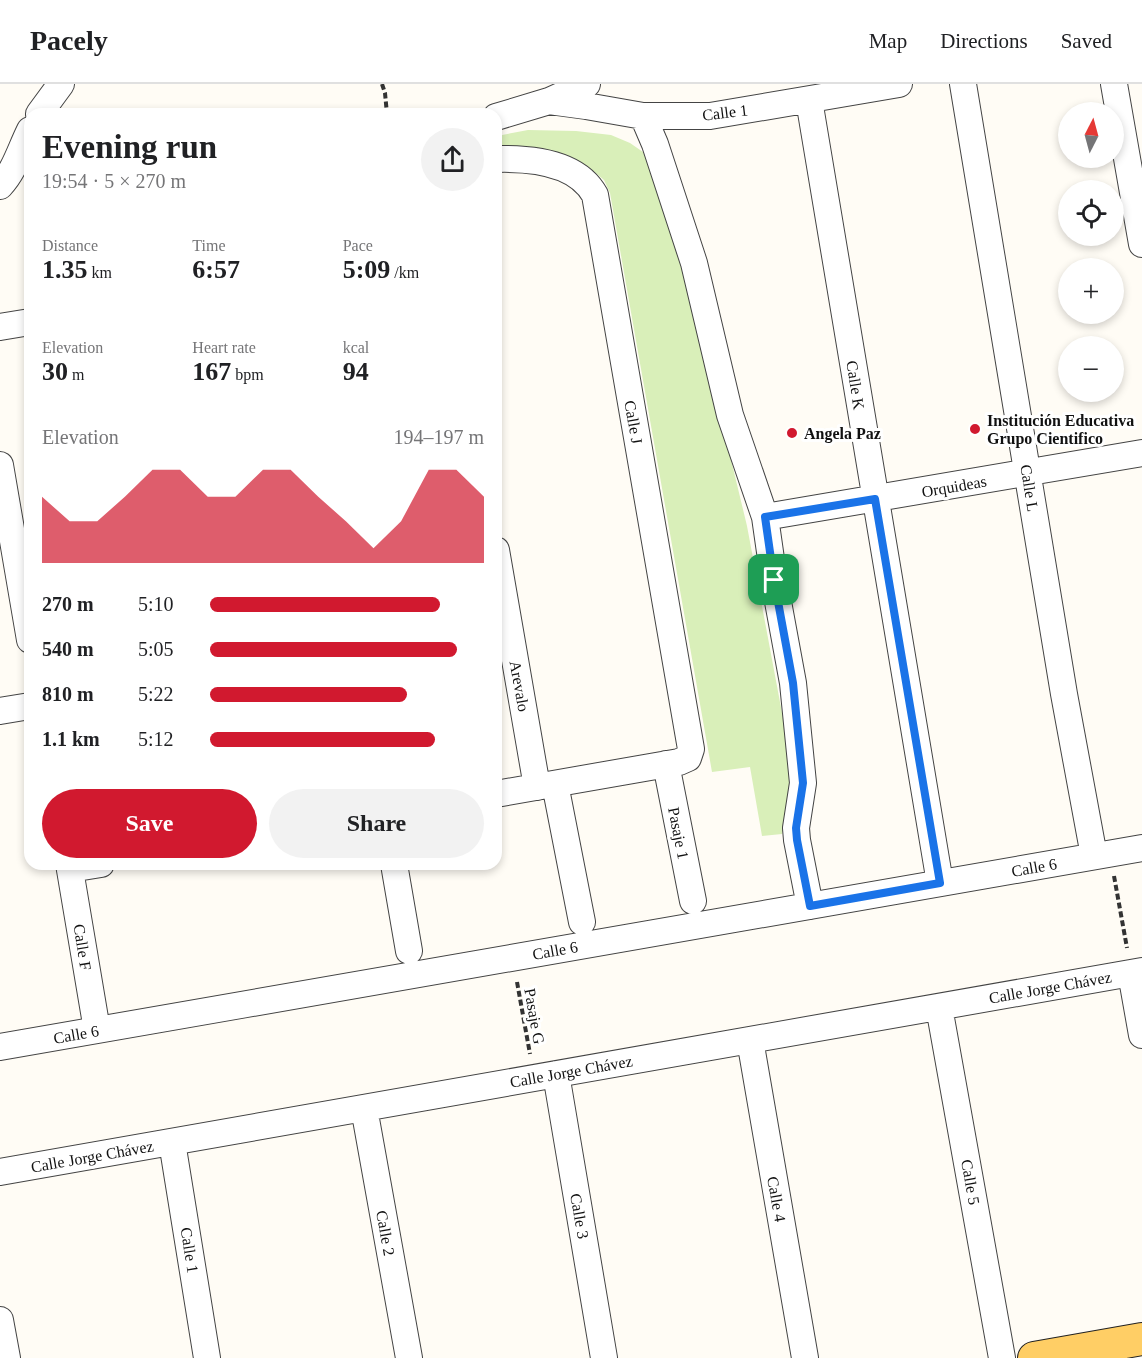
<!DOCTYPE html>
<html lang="en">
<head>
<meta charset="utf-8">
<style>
  :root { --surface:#fff; --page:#f2f2f2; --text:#202124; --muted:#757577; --line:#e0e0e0; --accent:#d1192f }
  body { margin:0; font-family:"Times New Roman",serif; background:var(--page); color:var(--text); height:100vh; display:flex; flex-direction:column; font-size:22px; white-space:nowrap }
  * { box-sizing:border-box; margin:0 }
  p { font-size:20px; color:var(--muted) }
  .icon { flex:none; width:33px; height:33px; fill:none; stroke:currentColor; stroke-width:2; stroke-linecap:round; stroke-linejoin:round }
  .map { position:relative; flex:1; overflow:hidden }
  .drawer { position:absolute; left:24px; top:24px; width:478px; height:762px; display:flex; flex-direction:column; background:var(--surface); border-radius:18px; box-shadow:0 3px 9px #0003 }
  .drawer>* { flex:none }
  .needle { width:39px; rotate:6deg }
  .fabs { position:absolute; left:1058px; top:18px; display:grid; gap:12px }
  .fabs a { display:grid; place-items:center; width:66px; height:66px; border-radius:50%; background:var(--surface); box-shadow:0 3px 9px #0003; font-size:30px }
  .pin { position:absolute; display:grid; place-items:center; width:51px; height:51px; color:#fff; margin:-26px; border-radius:12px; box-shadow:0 3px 9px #0006 }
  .round { display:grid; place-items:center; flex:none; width:63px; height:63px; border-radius:32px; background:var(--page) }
  .head { display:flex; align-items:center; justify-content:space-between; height:102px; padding:0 18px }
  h1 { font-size:33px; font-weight:700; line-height:45px }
  .metrics { display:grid; grid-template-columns:repeat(3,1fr); gap:9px; height:102px; padding:6px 18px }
  .metrics div { display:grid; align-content:center }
  .metrics b { font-size:26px; font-weight:700 }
  .metrics small { font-size:16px; font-weight:400 }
  .metrics p { font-size:16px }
  .chart { height:168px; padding:12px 18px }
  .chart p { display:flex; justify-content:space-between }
  .chart svg { width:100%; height:108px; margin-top:6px; fill:var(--accent); opacity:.7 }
  .primary-button { display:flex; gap:12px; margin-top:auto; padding:12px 18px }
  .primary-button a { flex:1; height:69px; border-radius:36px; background:var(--accent); color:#fff; font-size:24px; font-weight:700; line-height:69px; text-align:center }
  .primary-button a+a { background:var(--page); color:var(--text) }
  ul { padding:0 18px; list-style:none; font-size:20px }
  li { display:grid; grid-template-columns:96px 72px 1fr; align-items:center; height:45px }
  li i { height:15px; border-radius:8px; background:var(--accent) }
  header { display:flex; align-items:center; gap:36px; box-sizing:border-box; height:84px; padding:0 30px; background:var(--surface); border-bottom:2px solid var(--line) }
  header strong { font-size:28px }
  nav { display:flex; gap:33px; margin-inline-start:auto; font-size:21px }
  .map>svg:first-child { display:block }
  .green { fill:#d9efb9 }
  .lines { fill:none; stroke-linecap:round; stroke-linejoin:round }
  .minor-casing { stroke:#444; stroke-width:28 }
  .major-casing { stroke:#222; stroke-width:34 }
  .path { stroke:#333; stroke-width:4; stroke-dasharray:6 3; stroke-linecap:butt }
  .minor { stroke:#fff; stroke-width:26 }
  .major { stroke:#ffce65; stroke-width:32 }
  .route-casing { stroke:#fff; stroke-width:12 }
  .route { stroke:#1a73e8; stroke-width:8 }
  .poi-dot { fill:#d1192f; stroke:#fff; stroke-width:2 }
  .labels { text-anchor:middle; stroke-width:6; stroke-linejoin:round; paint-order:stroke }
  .street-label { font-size:16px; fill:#111; stroke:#fff }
  .poi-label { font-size:16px; font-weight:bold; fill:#111; stroke:#fff; text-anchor:start }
</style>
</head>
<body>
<header>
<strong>Pacely</strong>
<nav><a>Map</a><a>Directions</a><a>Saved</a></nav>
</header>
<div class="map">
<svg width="1142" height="1274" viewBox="0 0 1142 1274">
  <rect width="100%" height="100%" fill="#fffcf5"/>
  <path class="green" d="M528,46L576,47L611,51L630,59L643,68L653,85L689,201L747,442L791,677C792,705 790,723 782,750L762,752L750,683L712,688L610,109L604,96L592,86L574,76L497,65V52Z"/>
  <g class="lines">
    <g class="minor-casing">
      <path id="minor" d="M963,0L1064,610L1094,772
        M1114,0L1142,160
        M809,16L940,799
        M549,17L587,0
        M39,30L61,0
        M643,32L655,60L694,179L730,331L765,433L774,496L793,599L803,699L796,744L797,756L810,822
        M496,33L549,17L586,22L643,32H710L899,0
        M496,75C531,74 577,78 595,111L691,665L688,674L679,678L496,710
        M0,102C15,86 20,66 30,46
        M0,243L30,238
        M0,381L30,556
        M765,433L1142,369
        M496,466L537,703
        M0,627L30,622
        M666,680L693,817
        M555,700L582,838
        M69,780L97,946
        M394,780L409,867
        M70,785L101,780
        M1131,889L1142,951
        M939,923L1002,1274
        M750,956L805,1274
        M0,963L1142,764
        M556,990L604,1274
        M364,1024L409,1274
        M172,1058L207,1274
        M0,1088L1142,887
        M0,1236L7,1274"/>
    </g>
    <g class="major-casing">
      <path id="major" d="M1034,1274L1142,1255"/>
    </g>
    <path class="path" d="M382,0L385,9L387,30
      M1114,792L1127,864
      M517,898L530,970"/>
    <use href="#minor" class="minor"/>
    <use href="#major" class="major"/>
  </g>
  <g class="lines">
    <g class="route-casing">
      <path id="route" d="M875,415L940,799L810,822L797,756L796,744L803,699L793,599L774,496L765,433Z"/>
    </g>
    <use href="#route" class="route"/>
  </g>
  <g class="poi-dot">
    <circle cx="975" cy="345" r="6"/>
    <circle cx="792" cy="349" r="6"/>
  </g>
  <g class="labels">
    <g class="street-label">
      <text transform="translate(725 28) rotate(-7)" y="6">Calle 1</text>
      <text transform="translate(856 301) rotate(81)" y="6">Calle K</text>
      <text transform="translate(634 338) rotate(80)" y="6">Calle J</text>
      <text transform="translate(954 402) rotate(-10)" y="6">Orquideas</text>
      <text transform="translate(1030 404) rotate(81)" y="6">Calle L</text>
      <text transform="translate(520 602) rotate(80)" y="6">Arevalo</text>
      <text transform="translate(679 749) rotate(79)" y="6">Pasaje 1</text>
      <text transform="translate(1034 783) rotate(-10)" y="6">Calle 6</text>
      <text transform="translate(83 863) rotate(81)" y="6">Calle F</text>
      <text transform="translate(555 866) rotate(-10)" y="6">Calle 6</text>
      <text transform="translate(1050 903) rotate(-10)" y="6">Calle Jorge Chávez</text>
      <text transform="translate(535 932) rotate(80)" y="6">Pasaje G</text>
      <text transform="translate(76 950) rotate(-10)" y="6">Calle 6</text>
      <text transform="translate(571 987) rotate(-10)" y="6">Calle Jorge Chávez</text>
      <text transform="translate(92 1072) rotate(-10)" y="6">Calle Jorge Chávez</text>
      <text transform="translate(971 1098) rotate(80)" y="6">Calle 5</text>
      <text transform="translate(777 1115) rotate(80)" y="6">Calle 4</text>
      <text transform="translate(580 1132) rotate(80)" y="6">Calle 3</text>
      <text transform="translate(386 1149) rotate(80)" y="6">Calle 2</text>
      <text transform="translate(190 1166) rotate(81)" y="6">Calle 1</text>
    </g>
    <g class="poi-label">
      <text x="987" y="342">Institución Educativa<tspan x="987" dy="18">Grupo Cientifico</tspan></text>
      <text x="804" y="355">Angela Paz</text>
    </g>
  </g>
</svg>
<div class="fabs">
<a><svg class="needle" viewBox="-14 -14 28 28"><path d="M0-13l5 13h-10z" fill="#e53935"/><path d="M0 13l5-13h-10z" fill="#757577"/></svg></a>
<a><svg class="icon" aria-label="locate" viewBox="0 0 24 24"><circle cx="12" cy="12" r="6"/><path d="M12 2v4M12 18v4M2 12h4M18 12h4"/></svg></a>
<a>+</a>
<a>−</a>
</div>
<div class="pin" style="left:774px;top:496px;background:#1e9e55"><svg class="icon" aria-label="arrive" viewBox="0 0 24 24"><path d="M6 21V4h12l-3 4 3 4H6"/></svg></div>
<section class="drawer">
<div class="head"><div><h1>Evening run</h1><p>19:54 · 5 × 270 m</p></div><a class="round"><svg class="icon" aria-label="share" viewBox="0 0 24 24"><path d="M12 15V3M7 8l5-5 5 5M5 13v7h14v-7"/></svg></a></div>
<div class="metrics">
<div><p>Distance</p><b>1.35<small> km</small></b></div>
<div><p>Time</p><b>6:57</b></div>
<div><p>Pace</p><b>5:09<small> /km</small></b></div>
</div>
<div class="metrics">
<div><p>Elevation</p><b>30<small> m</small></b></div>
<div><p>Heart rate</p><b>167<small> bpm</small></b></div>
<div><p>kcal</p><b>94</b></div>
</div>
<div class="chart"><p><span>Elevation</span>194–197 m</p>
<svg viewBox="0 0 160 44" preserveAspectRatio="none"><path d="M0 44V17L10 27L20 27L30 17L40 6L50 6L60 17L70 17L80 6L90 6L100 17L110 27L120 38L130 27L140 6L150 6L160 17V44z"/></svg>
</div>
<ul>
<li><b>270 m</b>5:10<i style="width:84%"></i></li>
<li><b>540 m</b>5:05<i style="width:90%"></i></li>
<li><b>810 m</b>5:22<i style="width:72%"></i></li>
<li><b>1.1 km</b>5:12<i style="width:82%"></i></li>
</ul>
<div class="primary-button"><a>Save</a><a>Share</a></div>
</section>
</div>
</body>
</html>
